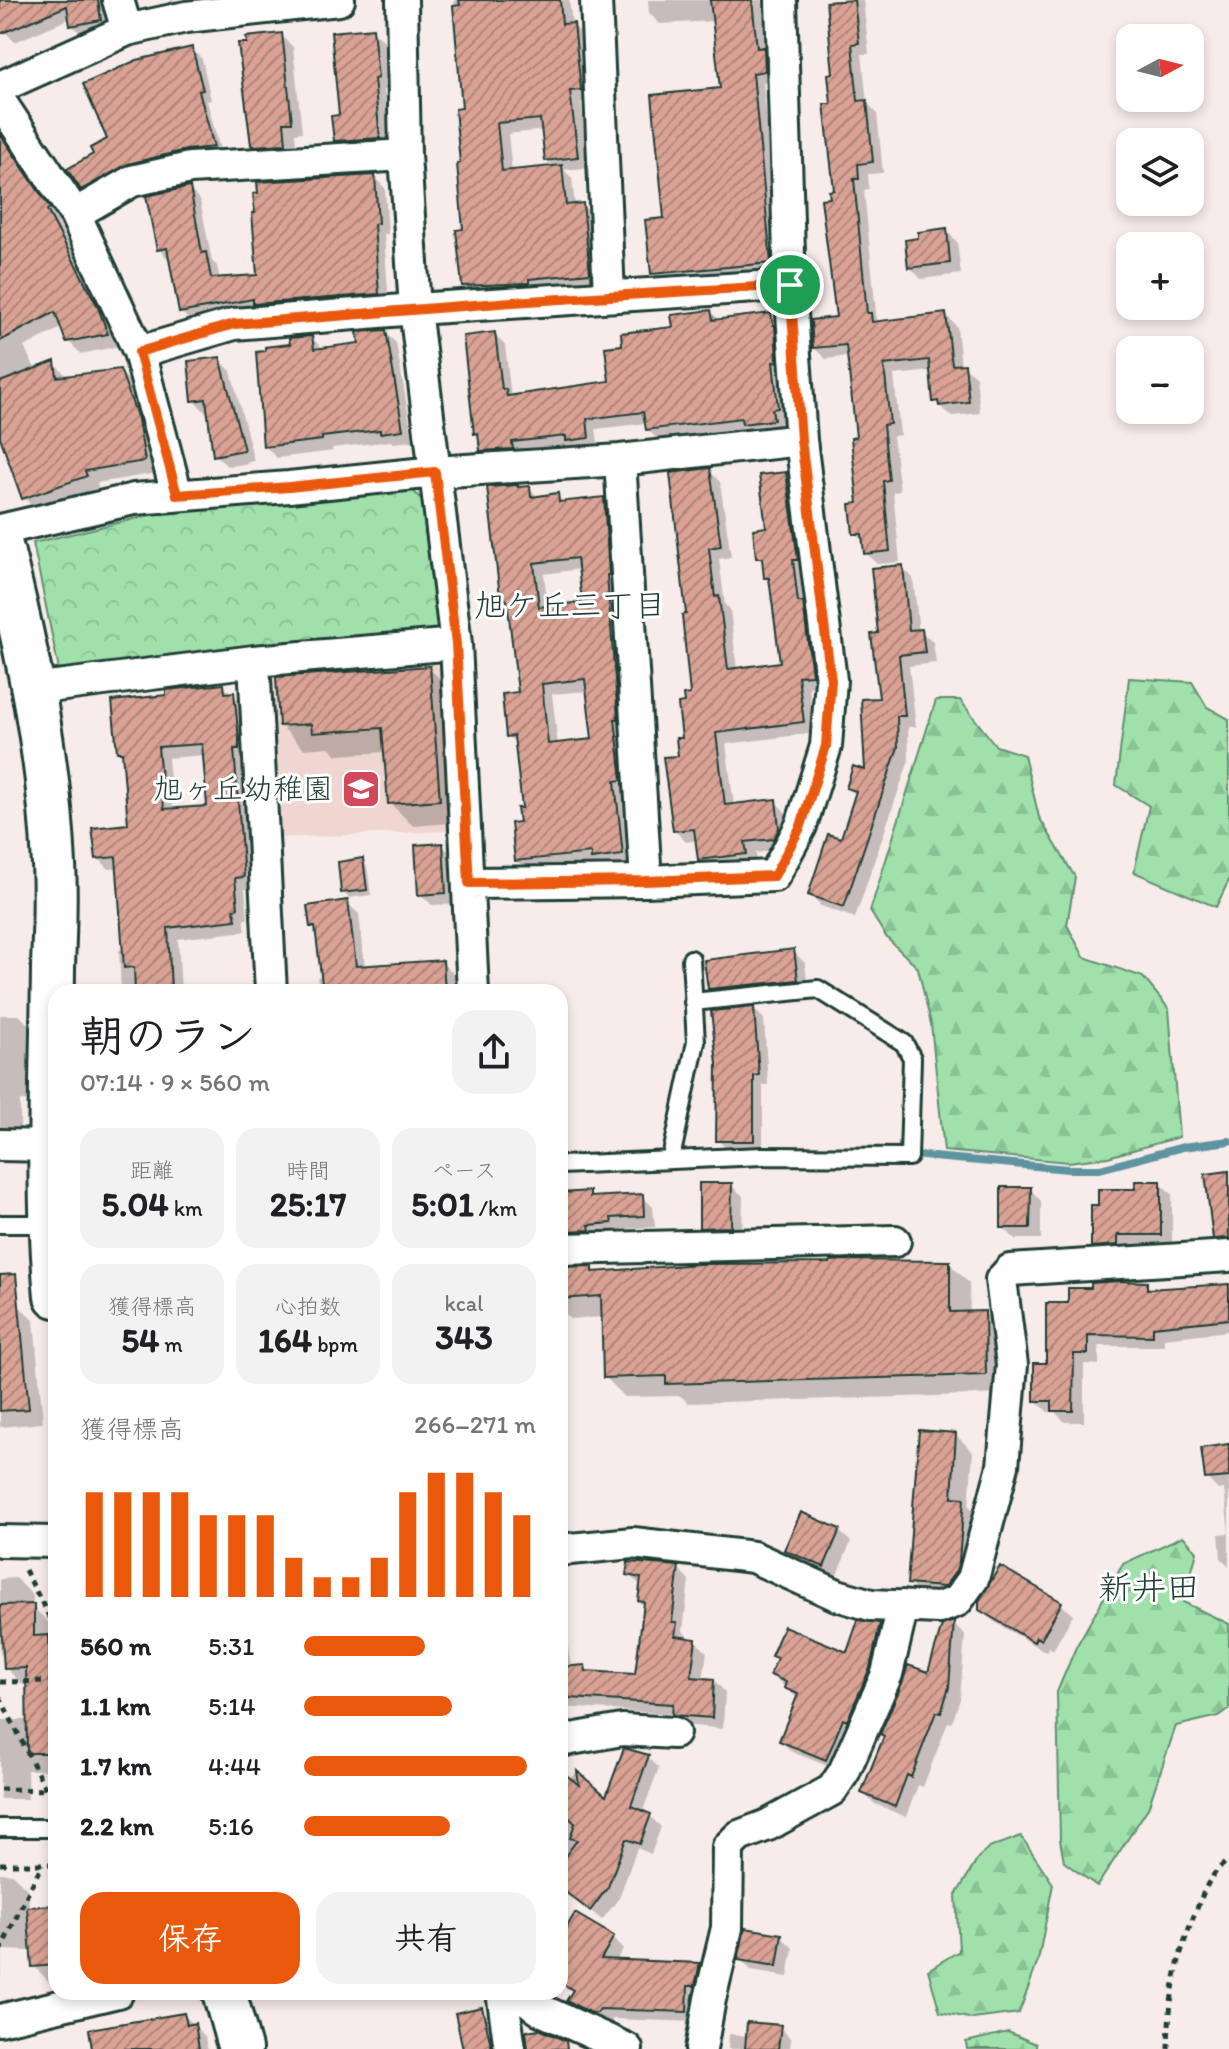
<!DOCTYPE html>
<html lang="ja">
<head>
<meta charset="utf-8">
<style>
  :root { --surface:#fff; --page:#f2f2f2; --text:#202124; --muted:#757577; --accent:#ea580c }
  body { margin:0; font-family:Itim,"Klee One",sans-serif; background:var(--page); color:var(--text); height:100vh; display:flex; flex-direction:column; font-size:30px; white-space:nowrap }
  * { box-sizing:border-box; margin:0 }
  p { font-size:26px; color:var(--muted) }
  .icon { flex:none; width:44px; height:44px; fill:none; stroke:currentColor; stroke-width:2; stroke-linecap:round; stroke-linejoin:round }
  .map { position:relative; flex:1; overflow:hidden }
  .panel { position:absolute; left:48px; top:984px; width:520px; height:1016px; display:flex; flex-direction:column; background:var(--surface); border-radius:24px; box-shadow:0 4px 12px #0003 }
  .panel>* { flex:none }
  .needle { width:52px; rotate:83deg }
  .tools { position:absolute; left:1116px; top:24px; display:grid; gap:16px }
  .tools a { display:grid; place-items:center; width:88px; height:88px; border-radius:16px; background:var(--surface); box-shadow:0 4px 12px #0003; font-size:40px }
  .pin { position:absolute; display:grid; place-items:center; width:68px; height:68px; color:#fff; margin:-34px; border:4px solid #fff; border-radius:50%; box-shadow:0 2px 8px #0007 }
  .round { display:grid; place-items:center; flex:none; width:84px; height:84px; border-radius:24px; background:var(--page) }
  .headline { display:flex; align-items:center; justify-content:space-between; height:136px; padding:0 32px }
  h1 { font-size:44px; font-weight:700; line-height:60px }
  .metrics { display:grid; grid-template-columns:repeat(3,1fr); gap:12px; height:136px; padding:8px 32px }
  .metrics div { display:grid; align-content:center; border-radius:20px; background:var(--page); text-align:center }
  .metrics b { font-size:34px; font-weight:700 }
  .metrics small { font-size:22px; font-weight:400 }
  .metrics p { font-size:22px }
  .chart { height:224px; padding:16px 32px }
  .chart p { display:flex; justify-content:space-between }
  .chart svg { width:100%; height:144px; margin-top:8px; stroke:var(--accent); stroke-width:6 }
  .action { display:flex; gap:16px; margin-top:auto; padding:16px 32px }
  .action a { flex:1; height:92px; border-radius:24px; background:var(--accent); color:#fff; font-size:32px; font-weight:700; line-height:92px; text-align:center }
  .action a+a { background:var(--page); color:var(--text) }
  ul { padding:0 32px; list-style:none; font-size:26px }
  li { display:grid; grid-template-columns:128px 96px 1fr; align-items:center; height:60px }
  li i { height:20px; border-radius:10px; background:var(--accent) }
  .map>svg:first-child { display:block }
  .built { fill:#efd6d0 }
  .forest { fill:url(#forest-firs); stroke:#608f70; stroke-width:2 }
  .park { fill:url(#park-crowns); stroke:#608f70; stroke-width:2 }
  .shadow { fill:#0003; fill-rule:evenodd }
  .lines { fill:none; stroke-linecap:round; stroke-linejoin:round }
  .stream { stroke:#5d949f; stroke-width:8 }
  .building { fill:url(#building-hatch); stroke:#1f3d34; stroke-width:2; fill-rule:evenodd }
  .lane-casing { stroke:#1f3d34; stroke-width:22 }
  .street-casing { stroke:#1f3d34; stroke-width:36 }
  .secondary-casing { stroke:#1f3d34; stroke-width:48 }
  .path { stroke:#1f3d34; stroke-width:5; stroke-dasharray:6 6; stroke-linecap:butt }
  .lane { stroke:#fff; stroke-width:16 }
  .street { stroke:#fff; stroke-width:30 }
  .secondary { stroke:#fff; stroke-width:42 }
  .route-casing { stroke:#fff; stroke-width:16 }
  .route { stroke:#ea580c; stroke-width:10 }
  .labels { text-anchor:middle; stroke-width:6; stroke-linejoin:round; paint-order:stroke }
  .poi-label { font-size:30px; fill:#1f3d34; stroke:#fff; text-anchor:end }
  .neighbourhood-label { font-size:32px; fill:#1f3d34; stroke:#fff }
  .quarter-label { font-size:34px; fill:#1f3d34; stroke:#fff }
</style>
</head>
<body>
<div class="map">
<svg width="1229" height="2049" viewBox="0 0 1229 2049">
  <defs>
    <pattern id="forest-firs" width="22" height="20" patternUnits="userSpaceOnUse" patternTransform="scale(2)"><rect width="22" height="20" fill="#a0e1ab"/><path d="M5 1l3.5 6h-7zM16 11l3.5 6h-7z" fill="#89c294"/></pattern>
    <pattern id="park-crowns" width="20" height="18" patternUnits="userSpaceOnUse" patternTransform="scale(2)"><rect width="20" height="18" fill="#a0e1ab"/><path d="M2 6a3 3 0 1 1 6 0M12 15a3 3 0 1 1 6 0" fill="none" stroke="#89c294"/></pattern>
    <pattern id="building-hatch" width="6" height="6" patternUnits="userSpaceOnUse" patternTransform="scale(2)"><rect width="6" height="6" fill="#daa295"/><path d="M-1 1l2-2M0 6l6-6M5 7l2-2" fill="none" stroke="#b0857a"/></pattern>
  </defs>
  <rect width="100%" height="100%" fill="#f8ecea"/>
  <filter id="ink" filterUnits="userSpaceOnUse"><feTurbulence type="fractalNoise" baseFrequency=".0125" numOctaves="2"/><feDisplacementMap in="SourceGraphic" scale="16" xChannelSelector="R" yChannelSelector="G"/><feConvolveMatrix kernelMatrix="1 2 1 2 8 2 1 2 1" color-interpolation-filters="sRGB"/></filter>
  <g filter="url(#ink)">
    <path class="built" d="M431,661L444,670L450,831L276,838L269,686L277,670Z"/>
    <path class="forest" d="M1129,678L1192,682L1207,707L1229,719V880L1216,907L1134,872L1149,806L1116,785Z
      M936,700H960L996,746L1024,755L1039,817L1075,877L1067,925L1084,957L1143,977L1169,1009L1179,1137L1108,1157L1069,1162L944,1151L931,1024L918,968L887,938L870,911Z
      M1183,1536L1197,1552L1183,1602L1229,1624V1709L1219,1716L1176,1726L1148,1808L1097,1886L1064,1862L1060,1840L1057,1692L1076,1647L1123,1564Z
      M1021,1836L1053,1884L1038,1961L1019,2013L973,2019L940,2012L928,1970L959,1951L956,1895L979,1857L989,1848Z
      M1008,2032L1036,2044V2049H967L966,2042Z"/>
    <path class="park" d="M406,483L423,501L439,626L426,639L60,675L33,543L180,508Z"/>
    <path class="shadow" d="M0,0H100L106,6L110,30L82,35L72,25L71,18L15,42L5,32L0,20Z
      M170,0H245L178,8Z
      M454,0H569L572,24L584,36L591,101L581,102L588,168L564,170L572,178L575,206L582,205L593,216L600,284L476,297L464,286V110ZM544,130L547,160L555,168L512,172L508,134Z
      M648,0H762L767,52L775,60L776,82L763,83L782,273L664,284L652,273L666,220L722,90L715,21L660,24L649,13Z
      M831,0H863L869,54H862L867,103L877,113L883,173L868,174L869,189L864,190L877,323L946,315L957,327L961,366H964L976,377L980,413L952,416L946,412L935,401L932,371L894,375L900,435L893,436L900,491L893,492L900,562L877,564L866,553L865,544L855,533L860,504L858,439L849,356L826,359L814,348L838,319L832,200L836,192Z
      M372,30L384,41L389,89L384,90L391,149L347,152L336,140L341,116Z
      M281,35L293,47L302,132L295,133L297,155L265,156L253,144Z
      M192,49L202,59L211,100L207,101L222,157L92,198L82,189L110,140Z
      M0,136L11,147L61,221L58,223L109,320L119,346L81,354L68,341L63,327L24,347L36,370L54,363L67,376L119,371L132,384L150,434L157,473L97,483L98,488L37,510L24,498L0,425Z
      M374,177L385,188L388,234H384L389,305L192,323L181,312L170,261L159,249L189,189L200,200L212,261L217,266L220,280L259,276Z
      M946,230L957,242L961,274L921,279L910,267Z
      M711,312L720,321L770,315L781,326L788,418L782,419L784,430L755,434L750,429L658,440L647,429V423L596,429L599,448L579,451L574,446L522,453L492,461L482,450L480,437L476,433L494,335L505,345L511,397L611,383L624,347Z
      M385,332L396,343L413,441L394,443L391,441L332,448L333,451L277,458L265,446L312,338L324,350L361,345Z
      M219,359L231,371L254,461L247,462L248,464L227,466L215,455L210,411L205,412L194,400Z
      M709,470L720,482L731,557L719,559L725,605L730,609L737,670L782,664L772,584L766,578L765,564L758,558L786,474L797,485L823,686L809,687L814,733L726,744L734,806L775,801L786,813L790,840L785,849L756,853L757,864L712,870L700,859L698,840L686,842L674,830L686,705L692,696L688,616Z
      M529,488L539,498L557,496L565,504L604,499L615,510L632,791H625L633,866L605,869L600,864L528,872L517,860L524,810L517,744L508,736L521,694L509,603L502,596ZM580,569L584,604L548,608L544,574ZM588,691L594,741L558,745L552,694Z
      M902,567L913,578L919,631L933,642L936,663L909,666L916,727H908L909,760L855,918L821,906L810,894L842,841L857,796L848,787L867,773L881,700L880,635Z
      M429,668L452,691L463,822L413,826L390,803L386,752L337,755L329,747L304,749L281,726Z
      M223,686L245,706L254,888L245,889L248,919H244L246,931L178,939L181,992H121L119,950H125L119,868L109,869L98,858L130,826L124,756L119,752L168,697ZM205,755L210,808L173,811L168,758Z
      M442,845L454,857L457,904L432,905L420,894Z
      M362,861L367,866L371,895L349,898L343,892Z
      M347,903L359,914L365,968L442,963L454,974V992H319L317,977L323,976L318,933L311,926Z
      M793,951L805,963L808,991L722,1000L710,988Z
      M754,1009L764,1019L768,1085H763V1150H728L718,1140Z
      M0,1015H19L35,1031L34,1102L20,1101V1127H0Z
      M1160,1183L1172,1194V1246H1129V1256L1104,1257L1093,1246L1137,1191Z
      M731,1185L743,1196L742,1238H712L701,1227Z
      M1030,1189L1041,1201V1239H1015L1003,1227Z
      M589,1193L595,1199L642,1196L653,1207L655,1227L622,1229V1234L560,1247V1195Z
      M949,1263L969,1283L970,1314L984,1313L1004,1333L1006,1394L688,1403L681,1396L625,1397L605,1377L604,1317L570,1319L560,1309V1269L592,1268L597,1273Z
      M1146,1284L1153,1291L1229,1285V1331L1164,1338V1346H1099V1365L1084,1364V1422H1065L1055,1412H1048L1036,1401L1070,1305Z
      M18,1305L34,1320L43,1423L0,1427V1307Z
      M956,1435L973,1452L969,1506L981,1518L976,1579L926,1601L909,1583Z
      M1229,1447V1566L1221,1558L1219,1534L1229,1533L1224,1489L1218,1490L1207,1478Z
      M839,1531L851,1542L836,1577L798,1561L787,1550Z
      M678,1568L689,1580L683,1631L687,1636V1640L695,1641L707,1652L703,1680H714L725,1692L723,1729L686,1725L674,1714L560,1707V1619L564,1623L571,1668L584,1667L590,1673L636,1676L646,1607L640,1600L642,1586L628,1575Z
      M1001,1568L1061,1604L1073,1615L1053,1650L1048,1647L1046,1652L993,1621L981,1609Z
      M16,1578L33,1596V1607L50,1624L51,1639L56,1645V1770H27L28,1799H0V1720H28V1685H23L6,1668L5,1654H0V1579Z
      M954,1624L965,1635L960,1699L952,1723L948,1722L923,1787L918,1785L906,1817L875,1804L863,1793L929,1674L944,1627Z
      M879,1625L891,1637L838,1770L792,1752L781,1741L798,1699L772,1675L778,1660L774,1656L849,1655ZM876,1632H880L870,1678H866Z
      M625,1751L648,1757L659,1768L642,1813L650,1816L661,1827L651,1854L637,1848L619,1898L602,1920L560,1886V1773L569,1780L576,1773L607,1799Z
      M0,1873L12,1874L29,1891V1909L56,1907V1983L51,1984L34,1966L32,1951L3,1950L0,1980Z
      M781,1936L793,1948L788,1977L752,1971L740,1959Z
      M612,1938L623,1949L616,1961L699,1965L710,1976L697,2022L612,2019L613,2027L579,2011L569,2000L573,1992L560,1984V1943Z
      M352,1992H377L356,1996Z
      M481,2009L493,2021L498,2049H465Z
      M184,2015L205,2036L207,2049H94Z
      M780,2027L791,2039L790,2049H728L729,2034L748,2036Z"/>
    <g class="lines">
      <path class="stream" d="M922,1156L1068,1169H1100L1183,1147L1229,1141"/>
    </g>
    <path class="building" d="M0,0H98L101,20L70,26L67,6L0,34Z
      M459,0H560L562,24L574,23L581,90L570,91L578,157L545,161L540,119L497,123L502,171L562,165L566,205L583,203L590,273L529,279V283L462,286L456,230L463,229L457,164L460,163L455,109L462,108L453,6L460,5Z
      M710,0H752L757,48L764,47L765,71L753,73L771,263L651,274L645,220L664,218L652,95L720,88Z
      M854,0L859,43L852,44L858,101L867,100L873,162L858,164L859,179H854L867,313H871L872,322L946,313L952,365L965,364L969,402L939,406L938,401L933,402L929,360L884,365L890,424L883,425L889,480L883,481L890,551L864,554L862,534H853L850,504L858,503L851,438L856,437L846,345L813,348L811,320L836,317L821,199L830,198L829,191L834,190L824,104H831L828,74L833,73L826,2Z
      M373,28L378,78L374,79L380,138L334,141L331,116L339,115L331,32Z
      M282,33L292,122H284L286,144L254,146L251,145L238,43H247L246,37Z
      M192,47L203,90L199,91L214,147L186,150L128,164L81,190L67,169L93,154L90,148L107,139L83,84L137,60Z
      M0,134L50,208L47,210L97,305L108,334L66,342L55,312L0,341Z
      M375,175L378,223L374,224L379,294L253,304V299L179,313L167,248L157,250L146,196L190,187L202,253L206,252L211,278L257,275L252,213H255L253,194L258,193L257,182Z
      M947,228L950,263L908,268L905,240L918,238V232Z
      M711,310L713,320L771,313L773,325H775L777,361L773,362L778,408L772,409L774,420L742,424L741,418L646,430L643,412L587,419L589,438L566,441V436L512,442L513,449L480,451L478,433L474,434L463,336L495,332L502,389H506L507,396L609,381L605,347L622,345L621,333L673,327L671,315Z
      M386,330L403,430L380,433V430L322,437V440L263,447L256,352L265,351V347L290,344L289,338L312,336L314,349L359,343L357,332Z
      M220,357L244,450L213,456L206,399L192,401L188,361Z
      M55,361L57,377L120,369L138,419L145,461L85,471L87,476L22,499L0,437V382Z
      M710,468L721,546L709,548L715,597L719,596L728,669L780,662L769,578H764L762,558H756L753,529L766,527L759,475L786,472L798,560H793L798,602H803L812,675L798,676L804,722L716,733L725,805L776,799L779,828L774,839L745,842L747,854L698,860L694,829L673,831L663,757L678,756L676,738H682L678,704L684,703L683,695L690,694L682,615L686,614L670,473Z
      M518,485V487L530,486L531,497L558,493L559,502L604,497L609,575H607L618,719H615L622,780L615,781L623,855L591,859V853L515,861L511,823L519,822L517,808H522L514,736L506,737L502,694L518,692L507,600L500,596L487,487ZM577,558L582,602L539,607L534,563ZM585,679L592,739L548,744L542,684Z
      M903,565L909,630L922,629L925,652L899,655L905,716H897L898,747L844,907L808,895L828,834L841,838L856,791L846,788L853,766L865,770L861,699L879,698L871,634L878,633L871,568Z
      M430,666L440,800L388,804L382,728L312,733L311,724L279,726L276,677Z
      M224,684L225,693L234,692L239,739V749H234L244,877L235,878L238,908L234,909L236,920L168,928L171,990L135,992L134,967L124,968L116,857L96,859L92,828L128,824L122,752H117L112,701L166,695V690ZM202,744L207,806L164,809L158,747Z
      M443,843L446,893L418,895L415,845Z
      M363,858L367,890L341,893L338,862Z
      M348,900L356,966L443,960L445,992H323L315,927H310L307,906Z
      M794,949L798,980L708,989L704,960Z
      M754,1007L759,1075L754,1076V1141H716L717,1064L711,1011Z
      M1229,1171V1238L1213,1239L1205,1174Z
      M1135,1181H1161V1235H1118V1245L1091,1247V1205H1098V1189H1135Z
      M699,1183H732L731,1227L699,1228Z
      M1001,1187H1031L1030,1228H1001Z
      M590,1191V1197L643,1194L644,1216L611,1218L612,1223L589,1225L590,1230L560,1231V1193Z
      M844,1260L950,1261V1312L985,1311L986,1375L666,1384V1376L603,1378L601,1296L560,1299V1267L593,1266V1272L699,1264L830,1263V1261Z
      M16,1274L29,1409L0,1411V1275Z
      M1119,1281L1147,1282V1289L1229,1284V1319L1153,1327V1336L1088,1335V1354H1074L1073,1411H1052V1401H1034V1363H1046V1303H1068V1288H1091V1283Z
      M919,1430L956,1433L952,1497L964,1498L959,1561L956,1571L944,1587L907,1584Z
      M1229,1444V1477L1205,1479L1201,1448Z
      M801,1512L840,1529L824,1567L784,1550Z
      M628,1562L679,1566L672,1622H677L675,1636L696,1639L691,1677L714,1679L712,1718L672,1715L673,1704L569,1698L568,1691L562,1692L560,1667L585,1665L586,1671L635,1674L644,1602L638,1601L641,1578L626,1575Z
      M1000,1566L1062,1602L1041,1640L1036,1637L1034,1642L979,1610V1601Z
      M34,1604V1636L49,1635L50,1693L56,1692V1753H27L26,1668L4,1669L0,1605Z
      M858,1620L880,1623L870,1668L847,1721L843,1719L826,1760L779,1741L798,1694L784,1688L786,1682L770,1675L777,1658L771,1656L784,1626L847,1652Z
      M954,1621L949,1687L941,1713L936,1712L911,1777L907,1775L895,1807L861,1793L884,1736L880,1734L903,1681L908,1665L928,1672L942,1625Z
      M624,1748L649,1755L631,1806L651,1814L640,1844L626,1839L608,1887L590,1911L560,1888V1863L577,1840L570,1838L575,1823L560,1810V1770L579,1785L577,1771L606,1796Z
      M56,1905V1965L32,1967L27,1907Z
      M575,1913L614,1936L601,1959L700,1963L695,1986H688L687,2012L600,2009L597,2013H592L566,2001L573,1990L560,1982V1938Z
      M745,1928L782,1934L777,1966L738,1960Z
      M482,2007L492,2049H463L455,2013Z
      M184,2013L187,2025L195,2023L199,2049H92L89,2029Z
      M747,2022L781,2025L778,2049H745Z
      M539,2029L566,2041L567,2049H528L526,2031Z"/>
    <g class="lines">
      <g class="lane-casing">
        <path id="lane" d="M671,1158L696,1042L691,959
          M560,1165L762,1156L909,1157L912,1058L904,1043L818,989L693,1002
          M0,1224H50
          M0,1828H56"/>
      </g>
      <g class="street-casing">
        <path id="street" d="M118,0L127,30
          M402,0L405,155L415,309L456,644L473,992
          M596,0L609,295
          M0,87L127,30L186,17L339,0
          M0,101L75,214L139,352L177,495
          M75,214L132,181L190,168L405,155
          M139,352L234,324L415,309L790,285
          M620,460L646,881
          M0,530L134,499L289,487L435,472L620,460L801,440
          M254,661L271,992
          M33,689L254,661L456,644
          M469,883L646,881L774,876L801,826L826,746L831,680L801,440L790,285L781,0
          M0,1145L56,1146
          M560,1249L895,1241
          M0,1541L56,1542
          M560,1550L633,1543L753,1557L837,1595L871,1605L939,1608L957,1601L973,1579L1003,1466L1012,1365L1001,1280L1010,1270L1229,1256
          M560,1741L622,1730L674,1733
          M502,1992L510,2049
          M518,1992L539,2009L627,2049
          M0,2020L118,1992
          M701,2049L710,1999L727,1928L728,1847L739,1836L768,1825L832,1790L844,1772L887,1674L903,1606"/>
      </g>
      <g class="secondary-casing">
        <path id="secondary" d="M0,542C27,648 49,755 54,865C56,899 54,934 53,968C52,1077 46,1188 56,1296
          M224,1992L240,2049"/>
      </g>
      <path class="path" d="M25,1570L56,1630
        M0,1682L56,1681
        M0,1697L46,1790
        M0,1789L56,1790
        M0,1864H56
        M0,1951L42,1864
        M1168,2049C1169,1998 1176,1958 1196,1911C1204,1891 1210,1873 1229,1860"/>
      <use href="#lane" class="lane"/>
      <use href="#street" class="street"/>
      <use href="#secondary" class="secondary"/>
    </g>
  </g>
  <g class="lines" filter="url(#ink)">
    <g class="route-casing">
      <path id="route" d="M790,285L801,440L831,680L826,746L801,826L774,876L646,881L469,883L456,644L435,472L289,487L177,495L139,352L234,324L512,302Z"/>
    </g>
    <use href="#route" class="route"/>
  </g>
  <defs>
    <g id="school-square" transform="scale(2)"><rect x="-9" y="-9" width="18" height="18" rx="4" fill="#d1495b" stroke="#fff"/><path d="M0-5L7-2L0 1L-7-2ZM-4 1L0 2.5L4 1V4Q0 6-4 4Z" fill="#fff"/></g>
  </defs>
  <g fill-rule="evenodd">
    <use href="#school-square" x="361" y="789"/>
  </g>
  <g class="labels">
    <g class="poi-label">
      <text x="333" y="799">旭ヶ丘幼稚園</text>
    </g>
    <g class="neighbourhood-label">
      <text x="570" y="616">旭ケ丘三丁目</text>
    </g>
    <g class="quarter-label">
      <text x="1149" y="1599">新井田</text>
    </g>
  </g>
</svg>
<div class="tools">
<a><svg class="needle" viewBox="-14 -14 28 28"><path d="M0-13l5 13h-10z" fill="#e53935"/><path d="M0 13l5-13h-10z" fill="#757577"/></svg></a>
<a><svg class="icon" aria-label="layers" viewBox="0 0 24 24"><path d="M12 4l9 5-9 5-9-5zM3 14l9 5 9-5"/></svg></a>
<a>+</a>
<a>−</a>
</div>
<div class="pin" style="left:790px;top:285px;background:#1e9e55"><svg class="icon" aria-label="arrive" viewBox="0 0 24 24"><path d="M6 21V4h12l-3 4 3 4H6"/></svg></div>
<section class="panel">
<div class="headline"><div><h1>朝のラン</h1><p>07:14 · 9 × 560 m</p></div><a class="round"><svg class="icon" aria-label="share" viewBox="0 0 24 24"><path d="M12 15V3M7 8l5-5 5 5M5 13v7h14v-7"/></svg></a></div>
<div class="metrics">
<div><p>距離</p><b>5.04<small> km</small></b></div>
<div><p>時間</p><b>25:17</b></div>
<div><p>ペース</p><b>5:01<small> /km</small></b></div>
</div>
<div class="metrics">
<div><p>獲得標高</p><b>54<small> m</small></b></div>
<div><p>心拍数</p><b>164<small> bpm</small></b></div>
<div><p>kcal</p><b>343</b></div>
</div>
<div class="chart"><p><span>獲得標高</span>266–271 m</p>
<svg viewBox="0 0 160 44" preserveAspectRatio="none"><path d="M5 44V12M15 44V12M25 44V12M35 44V12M45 44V19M55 44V19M65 44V19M75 44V32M85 44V38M95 44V38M105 44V32M115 44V12M125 44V6M135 44V6M145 44V12M155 44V19"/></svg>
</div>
<ul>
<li><b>560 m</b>5:31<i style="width:52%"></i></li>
<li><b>1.1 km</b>5:14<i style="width:64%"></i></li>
<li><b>1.7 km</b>4:44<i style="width:96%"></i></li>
<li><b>2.2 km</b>5:16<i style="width:63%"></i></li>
</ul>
<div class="action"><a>保存</a><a>共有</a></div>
</section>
</div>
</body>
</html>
